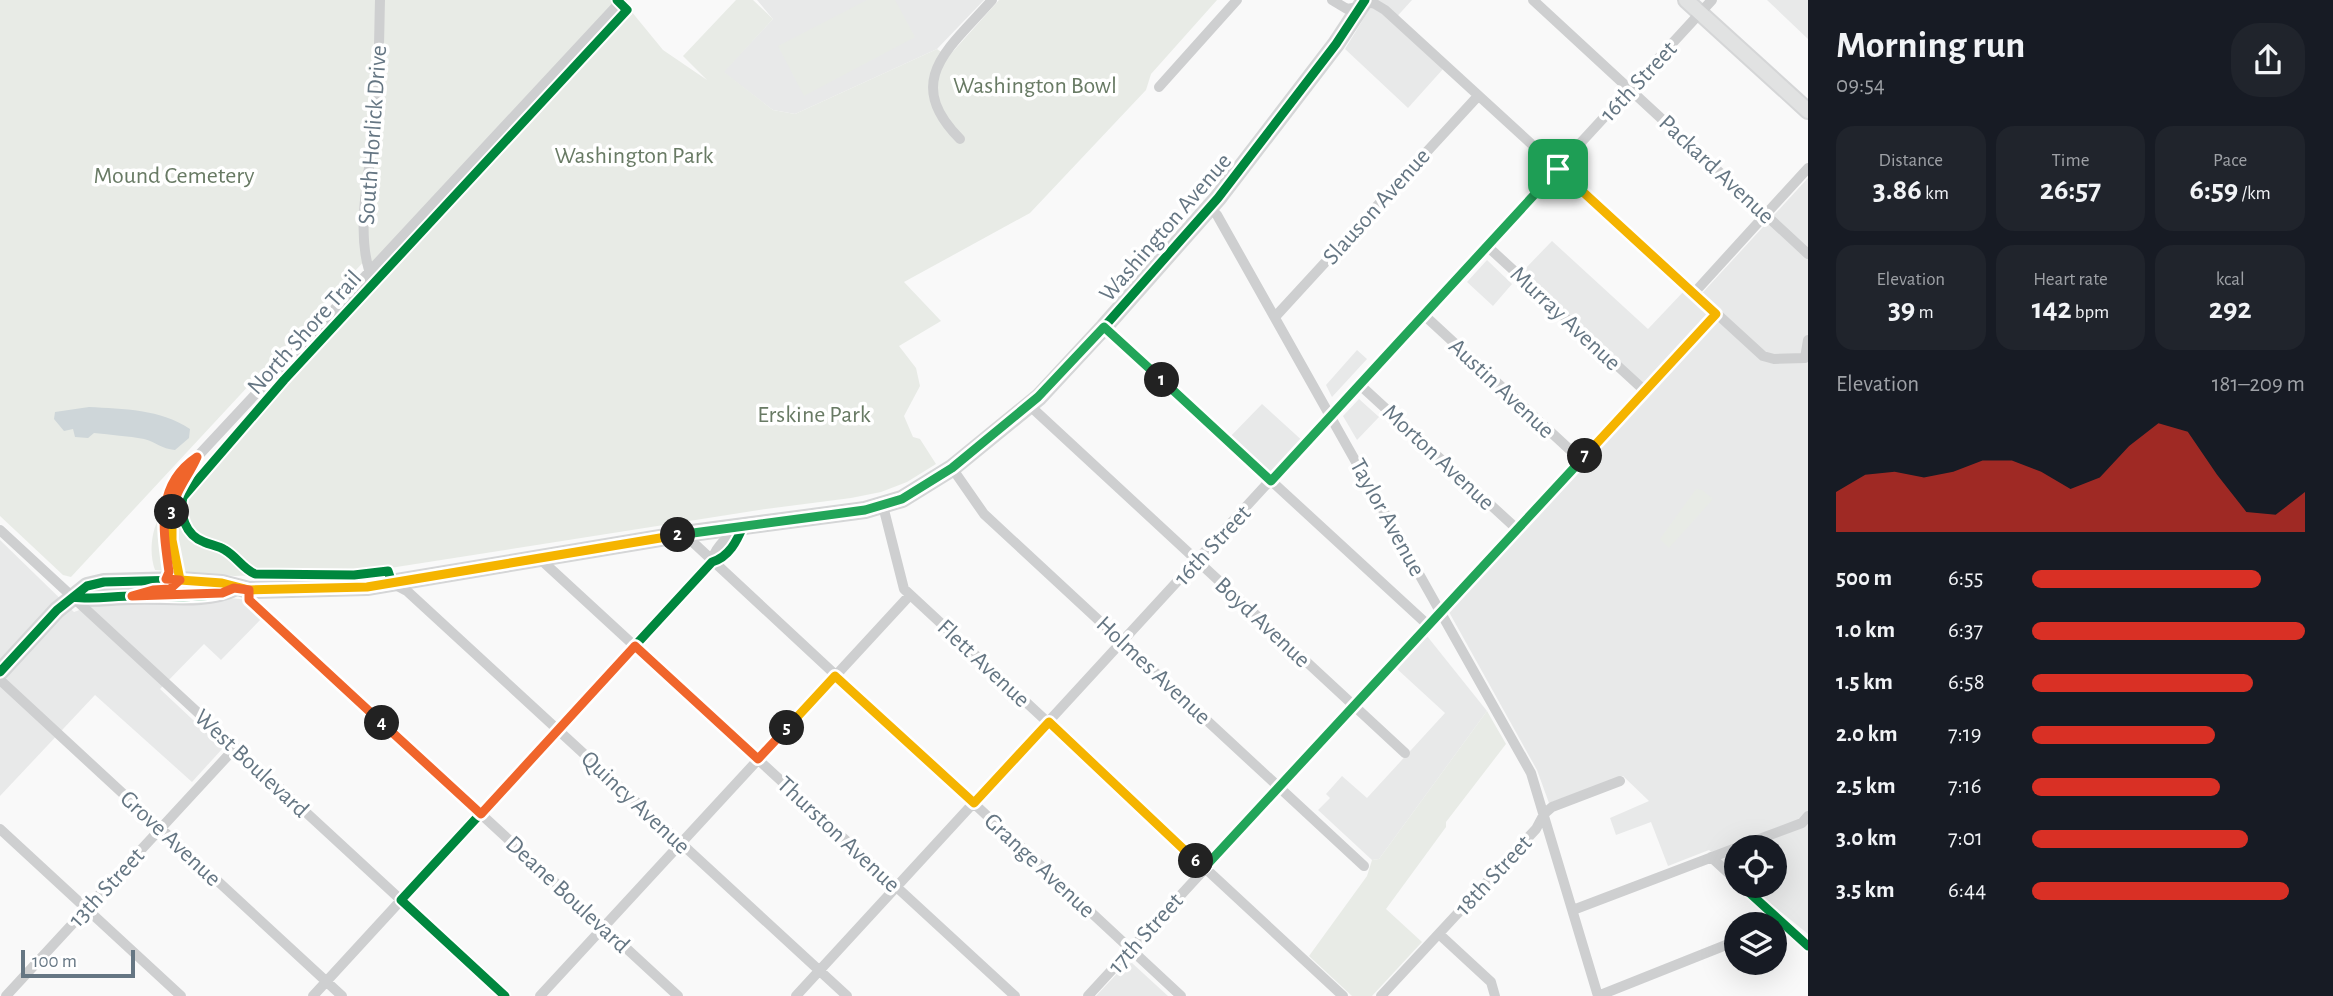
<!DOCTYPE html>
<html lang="en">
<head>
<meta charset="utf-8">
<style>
  :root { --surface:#171b24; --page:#20242c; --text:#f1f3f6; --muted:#9ea1a6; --accent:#d93025 }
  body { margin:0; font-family:"Alegreya Sans",sans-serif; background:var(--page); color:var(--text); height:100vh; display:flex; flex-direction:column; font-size:26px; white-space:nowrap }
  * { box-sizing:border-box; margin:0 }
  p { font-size:23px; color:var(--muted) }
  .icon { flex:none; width:38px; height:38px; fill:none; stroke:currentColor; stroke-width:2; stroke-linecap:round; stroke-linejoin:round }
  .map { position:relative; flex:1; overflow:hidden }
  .drawer { display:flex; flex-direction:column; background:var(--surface); width:525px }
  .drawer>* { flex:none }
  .fabs { position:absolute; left:1724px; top:835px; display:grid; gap:14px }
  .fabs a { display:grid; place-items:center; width:63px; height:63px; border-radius:50%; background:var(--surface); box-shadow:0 7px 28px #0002; font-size:35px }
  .scale { position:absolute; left:21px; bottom:18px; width:114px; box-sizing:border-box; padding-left:7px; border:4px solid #657683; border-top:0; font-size:19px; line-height:24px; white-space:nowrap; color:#657683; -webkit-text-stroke:5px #fff; paint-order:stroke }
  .pin { position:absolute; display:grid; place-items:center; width:60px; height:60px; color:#fff; margin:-30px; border-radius:14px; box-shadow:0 4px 10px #0006 }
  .km { position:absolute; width:35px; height:35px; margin:-18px; border-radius:50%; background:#222; color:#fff; font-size:19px; line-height:35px; text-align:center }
  .round { display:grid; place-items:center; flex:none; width:74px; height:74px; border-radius:28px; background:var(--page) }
  .overview { display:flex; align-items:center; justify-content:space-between; height:119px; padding:0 28px }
  h1 { font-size:38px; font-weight:700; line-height:52px }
  .figures { display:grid; grid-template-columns:repeat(3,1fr); gap:10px; height:119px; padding:7px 28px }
  .figures div { display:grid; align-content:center; border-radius:18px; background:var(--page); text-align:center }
  .figures b { font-size:30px; font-weight:700 }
  .figures small { font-size:19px; font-weight:400 }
  .figures p { font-size:19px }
  .chart { height:196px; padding:14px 28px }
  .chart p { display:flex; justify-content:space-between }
  .chart svg { width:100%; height:126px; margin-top:7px; fill:var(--accent); opacity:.7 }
  ul { padding:0 28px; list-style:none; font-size:23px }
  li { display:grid; grid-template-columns:112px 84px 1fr; align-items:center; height:52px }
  li i { height:18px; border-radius:9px; background:var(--accent) }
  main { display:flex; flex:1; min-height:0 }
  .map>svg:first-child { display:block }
  .built { fill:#e8e9e9 }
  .green { fill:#e8ebe6 }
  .water { fill:#ced6d9 }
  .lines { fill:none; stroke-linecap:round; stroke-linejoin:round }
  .major-casing { stroke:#d5d6d7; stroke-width:18 }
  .minor { stroke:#cecfd0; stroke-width:10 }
  .major { stroke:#e1e2e2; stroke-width:14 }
  .cycleway-casing { stroke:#fff; stroke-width:13 }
  .cycleway { stroke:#00873e; stroke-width:9 }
  .split-1-casing { stroke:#fff; stroke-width:14 }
  .split-2-casing { stroke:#fff; stroke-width:14 }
  .split-3-casing { stroke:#fff; stroke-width:14 }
  .split-4-casing { stroke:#fff; stroke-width:14 }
  .split-5-casing { stroke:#fff; stroke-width:14 }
  .split-6-casing { stroke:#fff; stroke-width:14 }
  .split-7-casing { stroke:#fff; stroke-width:14 }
  .split-8-casing { stroke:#fff; stroke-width:14 }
  .split-1 { stroke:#22a559; stroke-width:9 }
  .split-2 { stroke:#22a559; stroke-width:9 }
  .split-3 { stroke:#f5b400; stroke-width:9 }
  .split-4 { stroke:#f0652b; stroke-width:9 }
  .split-5 { stroke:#f0652b; stroke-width:9 }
  .split-6 { stroke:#f5b400; stroke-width:9 }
  .split-7 { stroke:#22a559; stroke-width:9 }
  .split-8 { stroke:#f5b400; stroke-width:9 }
  .labels { text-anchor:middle; stroke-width:7; stroke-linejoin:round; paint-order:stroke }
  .street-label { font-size:24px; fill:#657683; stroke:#fff }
  .park-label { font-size:24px; fill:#687a64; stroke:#fff }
</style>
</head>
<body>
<main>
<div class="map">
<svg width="1808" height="996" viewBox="0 0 1808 996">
  <rect width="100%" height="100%" fill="#f9f9f9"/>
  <path class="built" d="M757,0H984L937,49L795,114L773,110L723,72L773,19Z
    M1375,0H1412L1392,22L1443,69L1408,108L1345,49Z
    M1767,0H1808V39Z
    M1808,178V934L1749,886H1774V847H1736V875L1709,850L1668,866L1651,822L1616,835L1610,818L1649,801L1623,776L1549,803L1537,770L1449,612L1651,394L1521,273L1552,241L1648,329L1684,291L1695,301Z
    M1487,260L1512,284L1493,306L1467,282Z
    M1357,350L1367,359L1332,397L1326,385Z
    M1359,399L1379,417L1357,440L1343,416Z
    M1262,404L1306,444L1271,481L1227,440Z
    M0,540L74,612L101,602L230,598L249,600L265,615L221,660L204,644L160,689L223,748L192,782L95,695L0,796Z
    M1427,636L1487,711L1379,859L1372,860L1318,810L1330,798L1326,794L1342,776L1367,798L1445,713L1396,668Z
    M1132,963L1168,996H1096L1126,964Z"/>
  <path class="green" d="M0,0H622L663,50L707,80L683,56L736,0H753L773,19L724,72L773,110L795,114L937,49L948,57L999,0H1217L1151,74L1146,90L1030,213L904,282L941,321L899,346L916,368L920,386L904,416L913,437L920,439L936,464L907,482L881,492L851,498L759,510L390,568L235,576L155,570C149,554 151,531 160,516L363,296L369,270L368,257L71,577L63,575L0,516Z
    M867,0H895L915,37L804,96L778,46Z
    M1696,489L1702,490L1713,499L1669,548L1660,539Z
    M1487,711L1506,744L1446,822V827L1386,909L1422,942L1372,996H1352L1309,956L1367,876L1372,860L1379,859Z"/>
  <path class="water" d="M89,407C123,409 161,409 190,429L189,438L175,450C161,449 156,442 144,439C128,436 111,435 94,433L88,438L75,437L73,429L64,431L54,419L55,412Z"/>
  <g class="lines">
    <g class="major-casing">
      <path id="major" d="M1686,0L1808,111
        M73,597C93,600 112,596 132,596C165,594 204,602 234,588
        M0,672L57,610L87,586L104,582L180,580L222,583L249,590L367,587L684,534L865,510L902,499L952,468L1039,397L1104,327L1218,198L1336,44L1365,0"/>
    </g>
    <path class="minor" d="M1332,0L1347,9L1365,6
      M1360,0L1375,4L1385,10L1763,356L1774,359L1805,358
      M1533,0L1808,254
      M1159,87L1237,0
      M960,139C901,80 951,47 992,0
      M1209,207L1217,215L1531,773L1598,996
      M1487,246L1645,391
      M369,270C355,224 372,161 376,114C379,76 379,38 380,0
      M1694,293L1808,168
      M1424,315L1581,460
      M1275,317L1478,96
      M1104,327L1429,626
      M1805,358L1808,340
      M1360,385L1518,530
      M1029,405L1405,753
      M952,468L984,514L1364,866
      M883,506L904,589L1343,996
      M0,530L505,996
      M684,534L1181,996
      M539,558L1015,996
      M712,562C714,547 728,536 740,528
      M166,579L169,572C163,529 155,485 197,457L622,0
      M180,580C174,547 165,518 181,486C185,476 193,467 197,457
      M392,583L407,591L847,996
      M249,590V600L678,996
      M0,680L342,996
      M0,829L181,996
      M1738,847L1802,823L1808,816
      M1711,857L1736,880
      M1742,886L1808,946
      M1573,910L1736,848
      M1439,934L1491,982L1495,996
      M6,996L235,748
      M313,996L712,562C729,557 737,541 743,526
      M540,996L910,595
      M796,996L1712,0
      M1088,996L1715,314
      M1381,996L1536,829L1544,814L1552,807L1620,781
      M1598,996L1736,941"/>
    <use href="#major" class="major"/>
    <g class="cycleway-casing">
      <path id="cycleway" d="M392,583L388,571L354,575L255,574C242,568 237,557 225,550C219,546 211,545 204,542C185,535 179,514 183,497L284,380L627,10L617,0
        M73,597C93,600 113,596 134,596C161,595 205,601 229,590
        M0,672L57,610L87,586L104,582L180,580L222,583L249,590L367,587L684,534L865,510L902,499L952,468L1039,397L1104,327L1218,198L1336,44L1365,0
        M1742,886L1808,946
        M505,996L401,900L712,562C729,557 737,541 743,526"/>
    </g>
    <use href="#cycleway" class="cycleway"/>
  </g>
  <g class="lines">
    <g class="split-1-casing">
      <path id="split-1" d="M1162,380L1271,481L1558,169"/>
    </g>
    <g class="split-2-casing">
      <path id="split-2" d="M678,535L865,510L902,499L952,468L1038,397L1104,327L1162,380"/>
    </g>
    <g class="split-3-casing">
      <path id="split-3" d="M172,512V540L180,580L222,583L249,590L367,587L678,535"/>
    </g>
    <g class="split-4-casing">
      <path id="split-4" d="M172,512C175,490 189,476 197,457C155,485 163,529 169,572L166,579L180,580L170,589L153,590L132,596L222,593L234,588L249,590V600L382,723"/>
    </g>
    <g class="split-5-casing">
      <path id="split-5" d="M382,723L481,814L635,646L758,759L787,728"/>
    </g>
    <g class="split-6-casing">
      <path id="split-6" d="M787,728L835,676L974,803L1049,722L1196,861"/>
    </g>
    <g class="split-7-casing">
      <path id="split-7" d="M1196,861L1204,868L1585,456"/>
    </g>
    <g class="split-8-casing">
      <path id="split-8" d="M1558,169L1716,314L1585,456"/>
    </g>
    <use href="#split-1" class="split-1"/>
    <use href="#split-2" class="split-2"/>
    <use href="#split-3" class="split-3"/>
    <use href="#split-4" class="split-4"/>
    <use href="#split-5" class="split-5"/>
    <use href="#split-6" class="split-6"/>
    <use href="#split-7" class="split-7"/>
    <use href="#split-8" class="split-8"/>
  </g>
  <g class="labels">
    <g class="street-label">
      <text transform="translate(1638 81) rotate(-47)" y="8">16th Street</text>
      <text transform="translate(372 135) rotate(-86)" y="8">South Horlick Drive</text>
      <text transform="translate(1717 169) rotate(43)" y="8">Packard Avenue</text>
      <text transform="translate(1376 206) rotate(-48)" y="8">Slauson Avenue</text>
      <text transform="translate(1165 227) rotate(-49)" y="8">Washington Avenue</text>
      <text transform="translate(1566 318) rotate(43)" y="8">Murray Avenue</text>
      <text transform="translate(304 332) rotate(-48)" y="8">North Shore Trail</text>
      <text transform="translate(1502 388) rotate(43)" y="8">Austin Avenue</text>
      <text transform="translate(1439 457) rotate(43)" y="8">Morton Avenue</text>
      <text transform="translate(1388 517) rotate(61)" y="8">Taylor Avenue</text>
      <text transform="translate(1212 545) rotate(-47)" y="8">16th Street</text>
      <text transform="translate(1263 622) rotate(43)" y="8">Boyd Avenue</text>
      <text transform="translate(984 663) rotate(43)" y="8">Flett Avenue</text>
      <text transform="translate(1154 670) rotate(43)" y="8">Holmes Avenue</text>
      <text transform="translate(252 763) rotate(43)" y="8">West Boulevard</text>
      <text transform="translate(636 802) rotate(43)" y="8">Quincy Avenue</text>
      <text transform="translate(839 834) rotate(43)" y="8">Thurston Avenue</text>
      <text transform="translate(171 838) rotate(43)" y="8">Grove Avenue</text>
      <text transform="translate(1040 865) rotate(43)" y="8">Grange Avenue</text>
      <text transform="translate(1493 875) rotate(-47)" y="8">18th Street</text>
      <text transform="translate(106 887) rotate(-47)" y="8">13th Street</text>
      <text transform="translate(568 894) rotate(43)" y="8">Deane Boulevard</text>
      <text transform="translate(1145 933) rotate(-48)" y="8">17th Street</text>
    </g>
    <g class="park-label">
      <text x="1035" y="93">Washington Bowl</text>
      <text x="634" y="163">Washington Park</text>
      <text x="174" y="183">Mound Cemetery</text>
      <text x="814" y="422">Erskine Park</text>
    </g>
  </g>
</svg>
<div class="fabs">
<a><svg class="icon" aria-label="locate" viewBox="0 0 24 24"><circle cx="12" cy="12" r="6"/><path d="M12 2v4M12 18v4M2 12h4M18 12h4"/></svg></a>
<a><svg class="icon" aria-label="layers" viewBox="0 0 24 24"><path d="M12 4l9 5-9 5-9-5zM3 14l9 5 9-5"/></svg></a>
</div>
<div class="scale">100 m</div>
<div class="pin" style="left:1558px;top:169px;background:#1e9e55"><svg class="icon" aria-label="arrive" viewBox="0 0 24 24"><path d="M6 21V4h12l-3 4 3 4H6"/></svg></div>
<b class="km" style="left:1162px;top:380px">1</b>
<b class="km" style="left:678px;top:535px">2</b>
<b class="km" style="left:172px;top:512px">3</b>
<b class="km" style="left:382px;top:723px">4</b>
<b class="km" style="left:787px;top:728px">5</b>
<b class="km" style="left:1196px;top:861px">6</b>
<b class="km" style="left:1585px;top:456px">7</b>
</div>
<section class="drawer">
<div class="overview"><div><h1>Morning run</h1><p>09:54</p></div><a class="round"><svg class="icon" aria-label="share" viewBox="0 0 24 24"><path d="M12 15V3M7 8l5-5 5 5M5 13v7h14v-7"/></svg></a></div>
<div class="figures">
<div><p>Distance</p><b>3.86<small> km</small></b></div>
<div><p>Time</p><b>26:57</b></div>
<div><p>Pace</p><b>6:59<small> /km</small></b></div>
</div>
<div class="figures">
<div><p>Elevation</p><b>39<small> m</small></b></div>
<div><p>Heart rate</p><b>142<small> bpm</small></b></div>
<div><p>kcal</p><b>292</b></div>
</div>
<div class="chart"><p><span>Elevation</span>181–209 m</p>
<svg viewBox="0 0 160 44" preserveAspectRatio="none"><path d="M0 44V30L10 24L20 23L30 25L40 23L50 19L60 19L70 23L80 29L90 25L100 14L110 6L120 9L130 24L140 37L150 38L160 30V44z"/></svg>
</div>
<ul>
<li><b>500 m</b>6:55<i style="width:84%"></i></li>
<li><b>1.0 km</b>6:37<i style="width:100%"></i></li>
<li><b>1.5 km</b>6:58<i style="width:81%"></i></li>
<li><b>2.0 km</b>7:19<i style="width:67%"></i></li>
<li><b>2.5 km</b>7:16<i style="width:69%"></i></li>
<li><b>3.0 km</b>7:01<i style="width:79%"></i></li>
<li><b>3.5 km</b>6:44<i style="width:94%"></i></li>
</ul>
</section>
</main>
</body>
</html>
